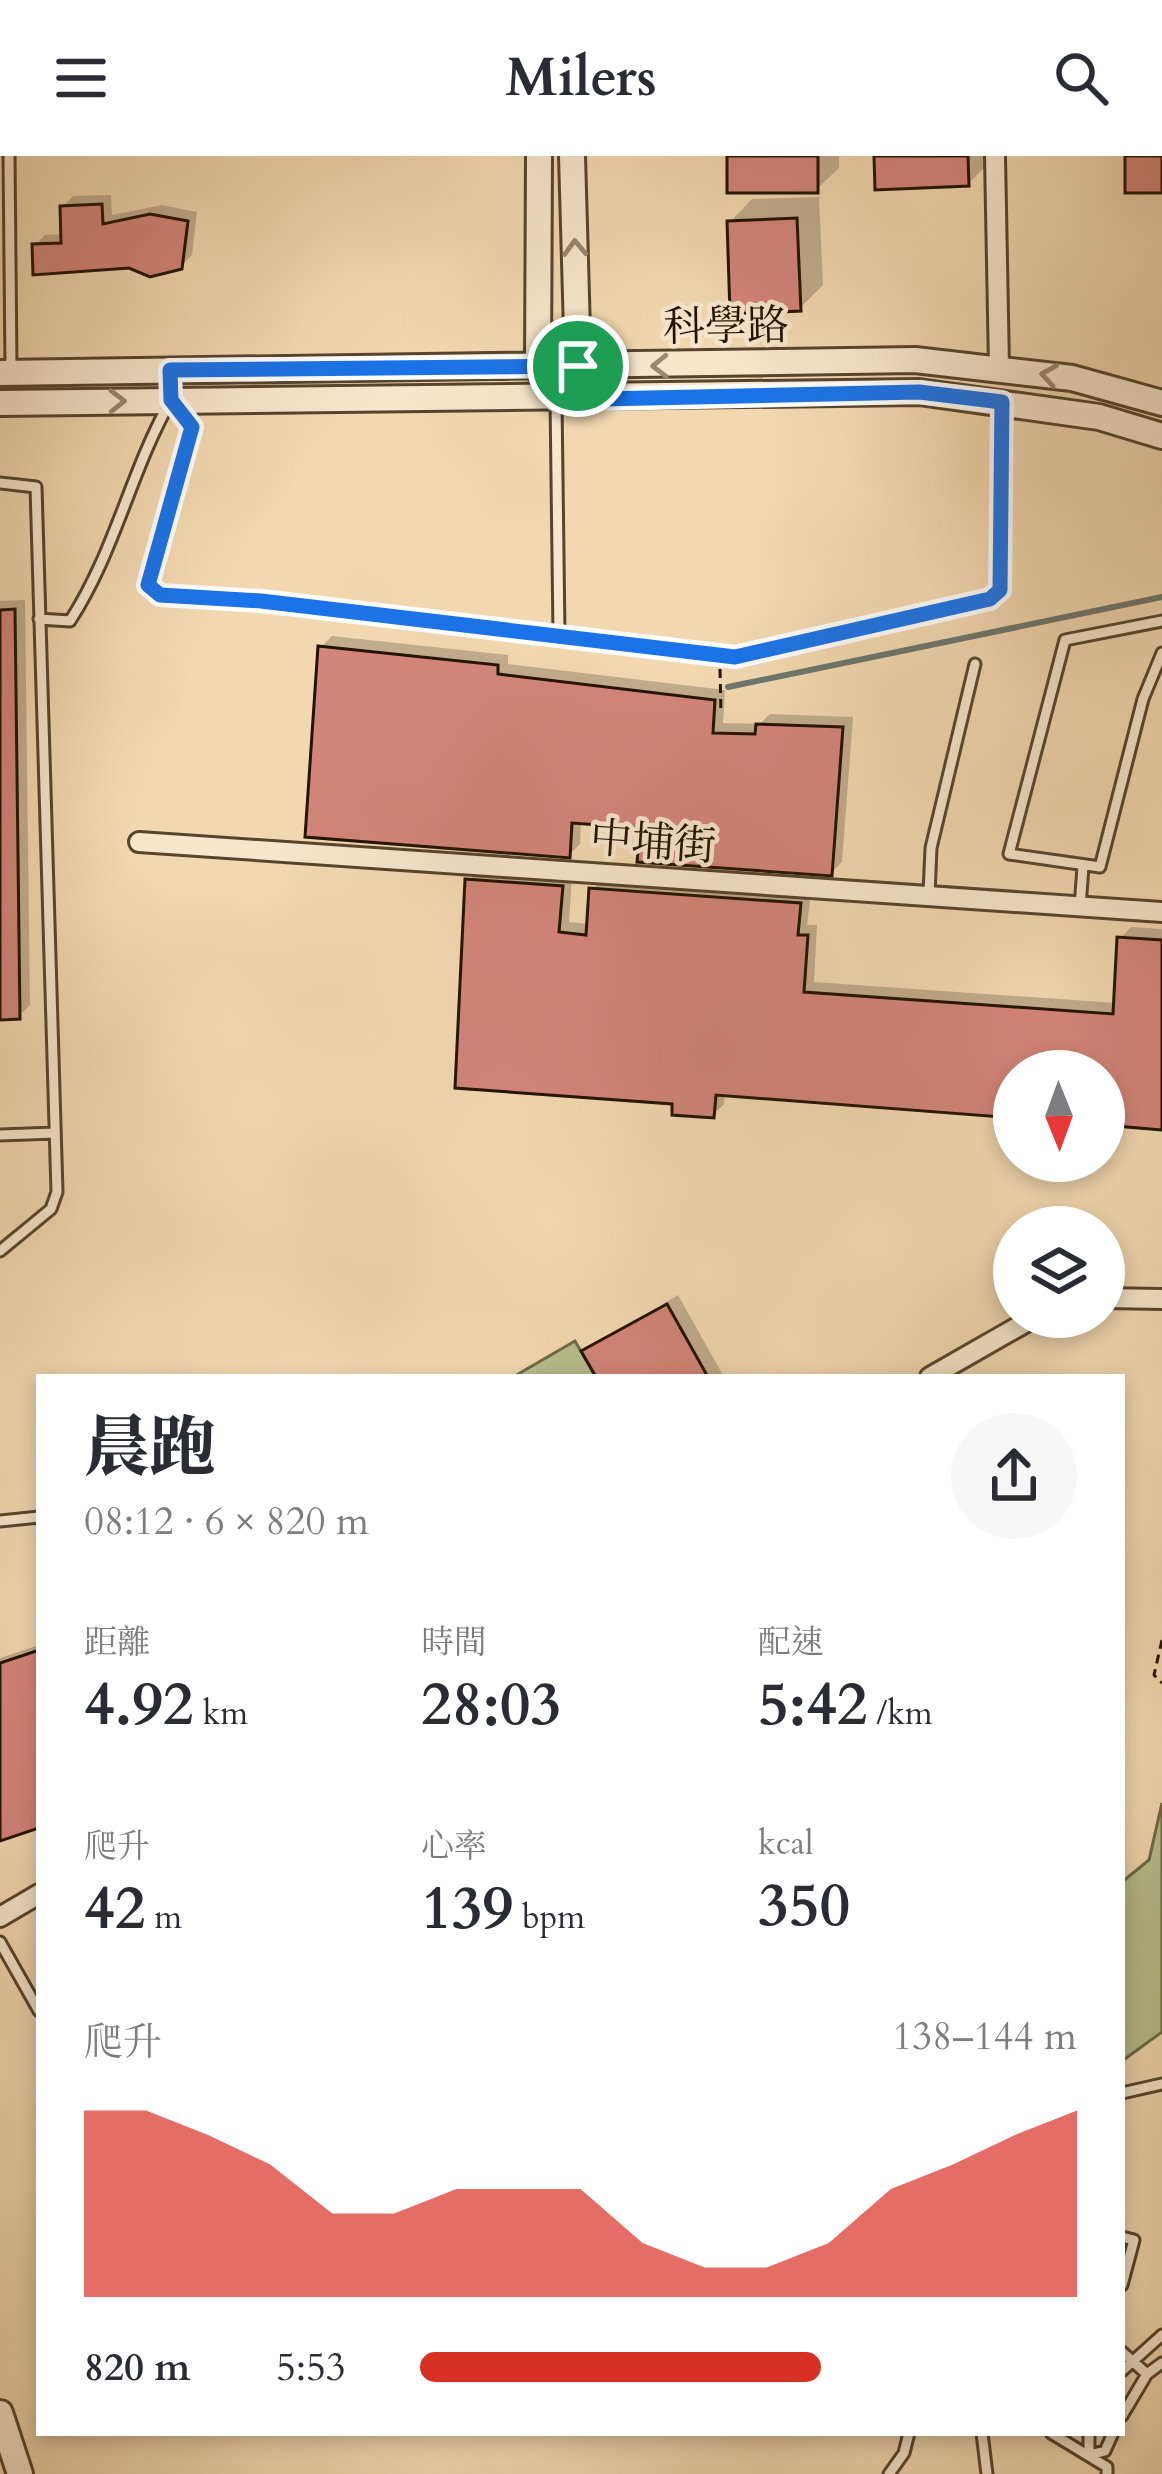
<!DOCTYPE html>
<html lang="zh-TW">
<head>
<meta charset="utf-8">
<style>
  :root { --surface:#fff; --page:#f7f7f7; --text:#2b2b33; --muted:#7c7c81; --accent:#d93025 }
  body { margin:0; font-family:Cardo,"Noto Serif TC",serif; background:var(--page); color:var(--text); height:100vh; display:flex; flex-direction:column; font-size:45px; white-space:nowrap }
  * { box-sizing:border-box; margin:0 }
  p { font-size:39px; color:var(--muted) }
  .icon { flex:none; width:66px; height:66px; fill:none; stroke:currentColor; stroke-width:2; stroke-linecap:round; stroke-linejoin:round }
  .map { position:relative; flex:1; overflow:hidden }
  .sheet { position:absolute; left:36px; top:1218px; width:1089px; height:1062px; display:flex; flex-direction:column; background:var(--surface); border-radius:0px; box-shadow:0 6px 18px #0003 }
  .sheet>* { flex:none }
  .needle { width:78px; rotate:179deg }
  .fabs { position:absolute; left:993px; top:894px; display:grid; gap:24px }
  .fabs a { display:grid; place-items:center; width:132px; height:132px; border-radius:50%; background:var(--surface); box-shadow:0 6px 18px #0003; font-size:60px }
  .pin { position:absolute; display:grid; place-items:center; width:102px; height:102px; color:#fff; margin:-51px; border:6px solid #fff; border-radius:50%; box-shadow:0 3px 12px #0007 }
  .round { display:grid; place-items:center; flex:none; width:126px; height:126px; border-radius:63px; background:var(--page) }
  .headline { display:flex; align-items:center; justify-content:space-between; height:204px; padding:0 48px }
  h1 { font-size:66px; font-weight:800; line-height:90px }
  .stats { display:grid; grid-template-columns:repeat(3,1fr); gap:18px; height:204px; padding:12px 48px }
  .stats div { display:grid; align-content:center }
  .stats b { font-size:60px; font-weight:800 }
  .stats small { font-size:33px; font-weight:400 }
  .stats p { font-size:33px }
  .chart { height:336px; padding:24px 48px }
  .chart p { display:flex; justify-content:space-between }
  .chart svg { width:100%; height:216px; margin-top:12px; fill:var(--accent); opacity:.7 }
  ul { padding:0 48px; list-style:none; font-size:39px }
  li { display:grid; grid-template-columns:192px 144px 1fr; align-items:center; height:90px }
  li i { height:30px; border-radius:15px; background:var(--accent) }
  header { display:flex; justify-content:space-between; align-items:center; height:156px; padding:0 48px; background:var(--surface); font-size:54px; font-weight:800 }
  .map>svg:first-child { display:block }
  .green { fill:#b7bf8e; stroke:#6d6948; stroke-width:3 }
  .shadow { fill:#0003 }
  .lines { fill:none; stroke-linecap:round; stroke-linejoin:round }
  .stream { stroke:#6c766d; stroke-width:6 }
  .building { fill:#d3857a; stroke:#231301; stroke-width:3 }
  .service-casing { stroke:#57442d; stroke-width:15 }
  .minor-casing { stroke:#57442d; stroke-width:24 }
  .tertiary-casing { stroke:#57442d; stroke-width:30 }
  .path { stroke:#231301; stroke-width:3; stroke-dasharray:9 6; stroke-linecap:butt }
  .service { stroke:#f7e6cc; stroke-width:9 }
  .minor { stroke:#f7e6cc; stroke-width:18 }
  .tertiary { stroke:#f7e6cc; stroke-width:24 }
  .oneway { stroke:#988771 }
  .route-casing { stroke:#fff; stroke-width:24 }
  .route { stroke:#1a73e8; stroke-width:15 }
  .labels { text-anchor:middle; stroke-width:9; stroke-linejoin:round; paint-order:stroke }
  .street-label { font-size:42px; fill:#231301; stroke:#f7e6cc }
</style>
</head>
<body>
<header><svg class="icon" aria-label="menu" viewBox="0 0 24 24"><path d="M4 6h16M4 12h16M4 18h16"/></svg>Milers<svg class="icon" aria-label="search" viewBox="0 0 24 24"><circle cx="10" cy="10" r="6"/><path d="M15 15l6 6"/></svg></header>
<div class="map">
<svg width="1162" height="2318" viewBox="0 0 1162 2318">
  <rect width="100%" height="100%" fill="#f2d8b1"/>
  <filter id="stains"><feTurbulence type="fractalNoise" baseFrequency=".00167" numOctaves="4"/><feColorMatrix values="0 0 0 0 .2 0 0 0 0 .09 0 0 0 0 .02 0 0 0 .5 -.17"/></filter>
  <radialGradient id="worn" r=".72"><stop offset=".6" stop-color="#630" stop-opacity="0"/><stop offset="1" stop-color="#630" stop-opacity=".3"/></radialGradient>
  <path class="green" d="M575,1185L596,1221H513Z
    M1162,1647V1876L1122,1905V1726L1149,1704Z"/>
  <path class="shadow" d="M730,0H839V12L816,34Z
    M877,0H990L991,5L968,28Z
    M111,39L112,59L162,49L197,56L192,99L181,110L158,117L35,89L45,79L64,78L63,51L73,40Z
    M819,41L823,129L800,152L730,66L752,43Z
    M25,444L30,849L19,860L0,861V445Z
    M332,480L508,499V508L725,534L723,567L760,568L770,558L853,561L842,706L831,717L644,670L581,665L580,688L569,699L321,491Z
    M479,714L572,720L569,766L589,768L592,734L603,723L811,737L807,769H817L814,826L1117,847L1120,782L1131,771L1162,773V971L1104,966V915H1014V959L725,937L724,948L713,959L676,945L468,725Z
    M678,1139L724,1221H599L585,1195Z
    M39,1489V1668L0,1682V1502Z"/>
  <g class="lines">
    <path class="stream" d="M728,531L1162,441"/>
  </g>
  <path class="building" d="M727,0H818V37H727Z
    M874,0H968L969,30L875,34Z
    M1125,0H1162V37H1125Z
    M102,48L103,68L150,58L188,65L182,113L150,121L129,112L33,119L32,88L61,87L60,50Z
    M797,62L801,155L730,158L727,65Z
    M15,453L20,863L0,864V454Z
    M318,490L498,509V518L715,544L713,577L755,578L756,568L843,571L832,720L637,706L640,672L572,667L570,702L305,681Z
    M465,723L563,730L559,776L586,779L589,732L801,747L798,779H808L804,836L1113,858L1117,781L1162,784V974L1104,969V915H1014V962L716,939L714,962L672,959V948L455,932Z
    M667,1148L708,1221H596L581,1195Z
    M39,1494V1672L0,1685V1507Z"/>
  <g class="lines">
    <g class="service-casing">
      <path id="service" d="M9,0L11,211
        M556,244L559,478
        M0,327L36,331L57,1036L51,1053L0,1095
        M39,463L70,465C115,396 131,314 171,244L192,271L148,415V429L160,439L261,445L735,501L990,443L1000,434L1002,251
        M1162,465L1065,484L1009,698L1100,711L1143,543L1162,497
        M929,738L931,692L975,508
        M1080,751L1083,711
        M0,979L55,977
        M0,1365L39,1361
        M0,1786L39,1855
        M1122,1937L1162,1928
        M1122,2081L1134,2084L1122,2129
        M1122,2196L1147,2218
        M1122,2215L1162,2179
        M1122,2260L1147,2218L1162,2207
        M982,2277L987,2318
        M1051,2277L1107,2311V2318
        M1089,2299L1105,2295L1113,2277
        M1089,2299V2277
        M889,2318L904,2297L909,2277"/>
    </g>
    <g class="minor-casing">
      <path id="minor" d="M995,0L999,211
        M139,686L1162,756
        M1104,1142L1162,1143
        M930,1221L1035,1161
        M0,1761L39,1738"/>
    </g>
    <g class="tertiary-casing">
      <path id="tertiary" d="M539,0L538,212L546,226
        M0,217L915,204L1072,222L1162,247
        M570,222L578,210L572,0
        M0,247L919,236L1099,261L1162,280
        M0,2257L20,2318"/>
    </g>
    <path class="path" d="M720,513L721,558
      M1162,1484L1154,1519L1162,1527"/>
    <use href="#service" class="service"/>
    <use href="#minor" class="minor"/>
    <use href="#tertiary" class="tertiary"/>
  </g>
  <defs><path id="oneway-chevron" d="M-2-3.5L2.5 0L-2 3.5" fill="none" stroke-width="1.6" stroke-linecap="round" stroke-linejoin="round" transform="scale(3)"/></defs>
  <g class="oneway">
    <use href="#oneway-chevron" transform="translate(575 92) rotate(-92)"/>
    <use href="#oneway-chevron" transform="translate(660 210) rotate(179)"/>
    <use href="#oneway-chevron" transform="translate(1049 219) rotate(-171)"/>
    <use href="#oneway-chevron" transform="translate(117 245) rotate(-1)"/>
  </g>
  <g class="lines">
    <g class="route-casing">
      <path id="route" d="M578,210L556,244L919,236L1002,246L1000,434L990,443L735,501L261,445L160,439L148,429L192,271L171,244L170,214Z"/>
    </g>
    <use href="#route" class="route"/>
  </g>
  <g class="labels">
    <g class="street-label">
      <text transform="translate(726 169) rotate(-1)" y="15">科學路</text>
      <text transform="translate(653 685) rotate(4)" y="15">中埔街</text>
    </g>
  </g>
  <rect width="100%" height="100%" filter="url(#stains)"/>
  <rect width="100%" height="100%" fill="url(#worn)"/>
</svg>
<div class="fabs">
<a><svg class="needle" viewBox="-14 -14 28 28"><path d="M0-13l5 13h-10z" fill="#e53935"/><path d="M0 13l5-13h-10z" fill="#7c7c81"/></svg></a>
<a><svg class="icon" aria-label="layers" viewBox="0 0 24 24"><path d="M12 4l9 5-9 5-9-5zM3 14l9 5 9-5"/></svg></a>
</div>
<div class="pin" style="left:578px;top:210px;background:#1e9e55"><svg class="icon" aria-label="arrive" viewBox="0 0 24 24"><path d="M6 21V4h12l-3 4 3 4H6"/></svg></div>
<section class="sheet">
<div class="headline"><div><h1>晨跑</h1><p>08:12 · 6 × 820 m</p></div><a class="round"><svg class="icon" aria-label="share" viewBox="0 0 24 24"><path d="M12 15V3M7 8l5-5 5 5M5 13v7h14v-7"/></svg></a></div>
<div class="stats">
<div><p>距離</p><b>4.92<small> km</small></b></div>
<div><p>時間</p><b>28:03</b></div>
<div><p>配速</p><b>5:42<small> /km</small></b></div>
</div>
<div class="stats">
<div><p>爬升</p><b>42<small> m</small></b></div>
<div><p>心率</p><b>139<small> bpm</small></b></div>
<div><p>kcal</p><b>350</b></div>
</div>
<div class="chart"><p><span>爬升</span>138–144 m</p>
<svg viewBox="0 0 160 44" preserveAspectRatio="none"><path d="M0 44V6L10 6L20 11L30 17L40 27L50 27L60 22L70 22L80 22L90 33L100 38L110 38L120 33L130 22L140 17L150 11L160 6V44z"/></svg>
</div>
<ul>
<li><b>820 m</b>5:53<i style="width:61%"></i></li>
</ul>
</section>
</div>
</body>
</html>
